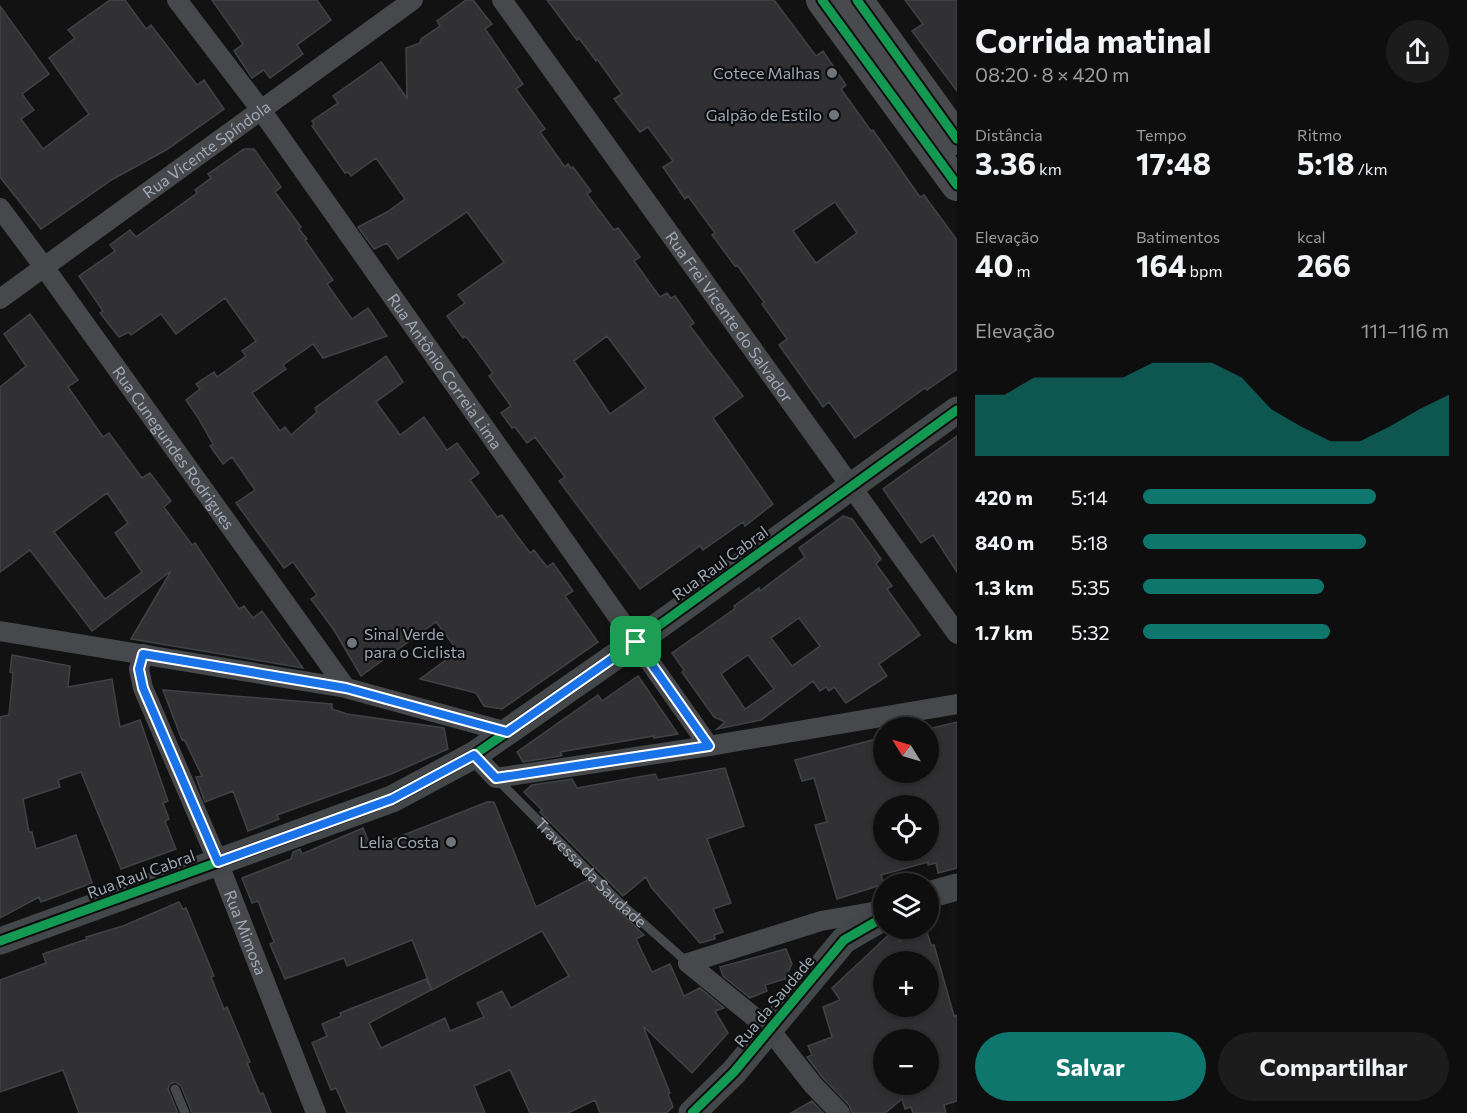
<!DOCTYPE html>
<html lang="pt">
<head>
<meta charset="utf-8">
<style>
  :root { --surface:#0e0e0e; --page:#1c1c1c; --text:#f1f3f6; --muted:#9b9c9e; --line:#2e2e2e; --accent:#0f766e }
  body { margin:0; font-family:Commissioner,sans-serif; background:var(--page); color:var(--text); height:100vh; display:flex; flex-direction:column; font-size:22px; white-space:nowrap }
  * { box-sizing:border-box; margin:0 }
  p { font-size:20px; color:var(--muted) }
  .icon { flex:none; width:33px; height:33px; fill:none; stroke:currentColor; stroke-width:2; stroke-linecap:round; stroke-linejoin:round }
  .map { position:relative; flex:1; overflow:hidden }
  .side { display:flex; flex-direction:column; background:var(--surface); width:510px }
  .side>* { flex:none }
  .needle { width:39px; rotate:307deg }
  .tools { position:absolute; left:873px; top:717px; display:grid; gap:12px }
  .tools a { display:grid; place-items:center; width:66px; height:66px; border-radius:50%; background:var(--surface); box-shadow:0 3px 9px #0003,0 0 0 2px var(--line); font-size:30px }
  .pin { position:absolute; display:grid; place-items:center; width:51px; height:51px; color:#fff; margin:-26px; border-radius:12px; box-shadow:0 3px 9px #0006 }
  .round { display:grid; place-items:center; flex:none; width:63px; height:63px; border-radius:32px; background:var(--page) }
  .headline { display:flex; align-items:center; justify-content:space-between; height:102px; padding:0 18px }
  h1 { font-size:33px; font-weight:700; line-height:45px }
  .figures { display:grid; grid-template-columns:repeat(3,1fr); gap:9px; height:102px; padding:6px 18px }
  .figures div { display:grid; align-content:center }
  .figures b { font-size:30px; font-weight:700 }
  .figures small { font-size:16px; font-weight:400 }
  .figures p { font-size:16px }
  .chart { height:168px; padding:12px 18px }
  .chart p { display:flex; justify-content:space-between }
  .chart svg { width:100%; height:108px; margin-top:6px; fill:var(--accent); opacity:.7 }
  .action { display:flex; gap:12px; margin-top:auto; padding:12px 18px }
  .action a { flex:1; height:69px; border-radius:36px; background:var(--accent); color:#fff; font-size:24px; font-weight:700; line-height:69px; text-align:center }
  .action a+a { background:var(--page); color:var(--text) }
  ul { padding:0 18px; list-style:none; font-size:20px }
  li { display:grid; grid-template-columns:96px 72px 1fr; align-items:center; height:45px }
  li i { height:15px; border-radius:8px; background:var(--accent) }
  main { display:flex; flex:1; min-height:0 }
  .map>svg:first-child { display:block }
  .building { fill:#313133; stroke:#404346; stroke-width:1.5; fill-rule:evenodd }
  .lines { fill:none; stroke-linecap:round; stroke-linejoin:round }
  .lane { stroke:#46484b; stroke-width:9 }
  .street { stroke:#46484b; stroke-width:20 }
  .secondary { stroke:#444749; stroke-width:27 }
  .primary { stroke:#484a4d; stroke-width:32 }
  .cycleway-casing { stroke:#0c0d0e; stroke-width:13 }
  .cycleway { stroke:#139951; stroke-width:9 }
  .route-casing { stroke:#fff; stroke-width:12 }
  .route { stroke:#1a73e8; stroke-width:8 }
  .poi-dot { fill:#70757c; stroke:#0c0d0e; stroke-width:2 }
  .labels { text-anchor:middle; stroke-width:4.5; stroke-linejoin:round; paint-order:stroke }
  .poi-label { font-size:16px; fill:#a2aab5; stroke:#0c0d0e; text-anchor:end }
  .street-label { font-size:16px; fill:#a2aab5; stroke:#0c0d0e }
</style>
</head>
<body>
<main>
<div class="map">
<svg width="957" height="1113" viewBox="0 0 957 1113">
  <rect width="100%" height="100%" fill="#121212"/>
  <path class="building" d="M110,0H125L146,29L151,25L197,85L204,80L224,109L166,150L113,179L41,229L0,177V6L49,74L22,94L34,110L21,119L43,149L89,114L49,58L75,38L68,30Z
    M212,0H317L331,20L297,45L303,54L270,78L264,70L252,78L234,51L243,44Z
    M466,0H473L492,24L485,29L523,84L516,89L545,129L540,132L565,167L568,164L571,168L573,167L591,191L587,194L614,230L618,228L640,257L634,261L660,297L667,293L671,298L675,296L694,323L690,326L743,396L713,418L773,504L745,526L743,522L703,550L700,546L640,589L559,481L565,477L535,437L527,443L515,427L512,428L501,413L511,406L489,376L493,373L468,339L464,336L463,338L447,316L465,303L458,295L504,262L467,212L398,259L387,243L374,249L358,227L387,212L405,199L376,158L351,176L348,172L345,173L312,126L314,124L312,121L338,103L333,96L381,62L407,98L406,48L420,43L421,39L440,26L437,21ZM607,336L646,388L610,414L574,361Z
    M547,0H774L816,56L823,51L846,85L841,89L871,131L873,130L920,197L924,195L957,240V369L927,390L925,388L855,438L829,402L823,407L779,345L787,339L762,304L764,302L737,265L735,266L712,235L715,233L688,196L685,199L663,167L673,161L648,127L640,132L614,99L622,94L597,59L596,61L579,38L577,40ZM835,202L857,233L816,263L793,231Z
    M905,0H957V91L912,31L923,24Z
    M244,149H254L281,187L275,192L301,227L299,229L307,239L305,240L333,280L327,284L352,319L368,308L387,336L323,358L313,344L283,365L286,369L252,393L280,431L285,427L291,435L317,412L315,408L386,356L403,382L376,402L400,435L424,417L447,450L457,443L479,473L470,480L497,517L502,515L530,553L534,550L547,567L553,563L573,591L565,596L598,642L502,709L484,706L476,693L420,679L458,651L436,622L361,676L334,630L311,599L317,595L293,562L284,568L236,503L255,490L232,457L223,464L210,446L213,444L197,416L186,400L200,389L196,384L214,372L217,377L246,356L242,351L256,341L225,298L176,334L161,314L131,335L129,332L119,337L100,313L103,311L79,276L115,251L110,245L130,230L136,237L197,193L195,190L211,178L208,174Z
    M30,314L78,380L68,387L103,437L109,433L142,478L150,473L171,501L164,507L192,545L195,543L239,609L244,606L253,618L262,611L303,668L131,639L171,571L92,631L30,550L0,572V387L26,366L4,334ZM107,493L128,523L115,533L142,572L105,599L54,532Z
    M957,436V572L933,535L921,543L883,489Z
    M843,516L852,519L881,559L876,564L892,586L887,589L920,635L879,664L887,676L846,703L834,687L829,691L826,687L820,691L813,681L761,720L717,729L725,722L714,717L682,672L684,670L672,653L733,610L735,608L734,606L759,588L760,591L805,557L799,548ZM799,618L820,646L792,666L771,638ZM748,655L774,689L745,709L721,674Z
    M12,655L70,666L68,687L112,679L120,727L140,720L168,801L163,803L169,819L165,821L176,849L121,869L81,772L58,780L60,787L23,799L29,832H32L36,849L76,835L92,883L41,902L39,897L0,918V717L9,715L13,673L10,672Z
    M638,676L678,734L654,738V736L560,752L562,755L560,756L523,762L517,752L598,695L602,701Z
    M163,690L332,704V709L347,714L444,728L448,749L391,774L277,815L279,819L248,831L233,791L205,802L196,777L202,776L184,739L182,740Z
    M957,722V868L938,873L936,863L928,865V862L881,875L884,884L837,899L815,825L827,822L814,778L802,781L795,760L884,737V772H928V729ZM928,801V850H884V806H913Z
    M725,768L744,826L707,839L731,903L713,909L723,932L714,935L715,939L700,943L651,887L646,877L623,896L549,821L540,812L542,810L524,792L532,785L572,779L577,788L655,774L658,780Z
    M487,802H494L536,907L588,880L644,935L636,939L652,972L670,964L684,996L700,988L724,1008L715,1011L728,1033L692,1073L643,1026L670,1093L668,1094L673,1107L666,1113H600L595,1100L568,1113H530L510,1070L474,1086L485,1113H347L336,1088L331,1090L312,1043L327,1036L322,1024L341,1016L340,1013L426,979L431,990L369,1023L381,1048L445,1018L450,1031L484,1017L477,1003L502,991L511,1008L569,976L542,931L432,990L412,940L347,966L344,958L285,979L270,944L274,942L258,901L252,903L242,878L291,859L293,852L300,849L302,854L363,828L371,848Z
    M179,902L183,909L186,908L214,976L211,977L224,1009L227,1007L250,1062L247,1063L260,1094L263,1093L271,1113H192L181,1086L175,1082L170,1084L168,1089L178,1113H79L63,1070L0,1092V980L46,963L43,954L87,939L86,937L123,926Z
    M895,929L899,941L927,932L931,945H934L954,1016L957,1015V1101L944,1105L946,1113H913L911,1107L905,1109L902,1099L885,1113H852L849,1105L822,1077L807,1057L812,1055L808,1046L832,1037L823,1007L840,1000L832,988ZM884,962H928V1006H884ZM884,1040H928V1084H884Z
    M786,949L792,964L785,979L765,985L767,991L750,998L723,976L720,967Z
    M812,1101L823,1113H791Z"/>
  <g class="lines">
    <g class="lane">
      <path id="s1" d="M496,778L617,900L688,963"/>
      <path d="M175,1089L185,1113"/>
    </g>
    <g class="street">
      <path id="s2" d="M177,0L261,110L709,746"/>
      <path id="s3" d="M502,0L957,634"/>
      <path id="s4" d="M0,208L44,267L346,688"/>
      <path id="s5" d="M0,299L413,0"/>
      <path d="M0,631L346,688L507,732"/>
      <path id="s6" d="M143,654L139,669L143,688L218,862L316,1113"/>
      <path d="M474,755L496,778L709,746L957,704"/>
      <path d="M688,963L770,1030L813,1085L840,1113"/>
      <path d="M688,963L821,921L884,910"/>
    </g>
    <path class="secondary" d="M928,895L957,887
      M0,941L392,799L474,755L636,642L957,410
      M692,1113L734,1072L844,940L884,917"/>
    <path class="primary" d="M822,0L957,185
      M857,0L957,139"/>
    <g class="cycleway-casing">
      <path id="cycleway" d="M822,0L957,185
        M857,0L957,139
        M0,941L392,799L474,755L636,642L957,410
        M692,1113L734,1072L844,940L884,917"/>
    </g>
    <use href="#cycleway" class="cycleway"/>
  </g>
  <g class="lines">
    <g class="route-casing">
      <path id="route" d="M636,642L709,746L496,778L474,755L392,799L218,862L143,688L139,669L143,654L346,688L507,732Z"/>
    </g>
    <use href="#route" class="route"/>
  </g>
  <g class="poi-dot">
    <circle cx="832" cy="73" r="6"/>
    <circle cx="834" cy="115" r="6"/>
    <circle cx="352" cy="643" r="6"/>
    <circle cx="451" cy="842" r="6"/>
  </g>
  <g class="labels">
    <g class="poi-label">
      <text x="820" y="79">Cotece Malhas</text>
      <text x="822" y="121">Galpão de Estilo</text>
      <text x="364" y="640" text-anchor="start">Sinal Verde<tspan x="364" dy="18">para o Ciclista</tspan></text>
      <text x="439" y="848">Lelia Costa</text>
    </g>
    <g class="street-label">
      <text dy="6" stroke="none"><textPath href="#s5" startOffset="255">Rua Vicente Spíndola</textPath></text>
      <text dy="6" stroke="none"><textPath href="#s3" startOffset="390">Rua Frei Vicente do Salvador</textPath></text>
      <text dy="6" stroke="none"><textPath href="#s2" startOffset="458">Rua Antônio Correia Lima</textPath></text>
      <text dy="6" stroke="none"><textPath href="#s4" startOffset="296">Rua Cunegundes Rodrigues</textPath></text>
      <text transform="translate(720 563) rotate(-36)" y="6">Rua Raul Cabral</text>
      <text dy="6" stroke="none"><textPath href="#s1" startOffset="134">Travessa da Saudade</textPath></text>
      <text transform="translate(141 874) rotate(-20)" y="6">Rua Raul Cabral</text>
      <text dy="6" stroke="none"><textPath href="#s6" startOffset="300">Rua Mimosa</textPath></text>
      <text transform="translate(774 1001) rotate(-50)" y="6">Rua da Saudade</text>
    </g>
  </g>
</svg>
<div class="tools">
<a><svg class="needle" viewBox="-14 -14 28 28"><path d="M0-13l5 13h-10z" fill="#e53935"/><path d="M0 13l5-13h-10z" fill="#9b9c9e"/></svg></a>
<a><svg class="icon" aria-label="locate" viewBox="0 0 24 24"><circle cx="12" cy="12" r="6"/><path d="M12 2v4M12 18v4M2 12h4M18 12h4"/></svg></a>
<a><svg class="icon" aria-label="layers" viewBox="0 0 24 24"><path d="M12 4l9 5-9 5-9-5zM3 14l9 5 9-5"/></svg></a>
<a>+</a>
<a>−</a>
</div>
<div class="pin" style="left:636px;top:642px;background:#1e9e55"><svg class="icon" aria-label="arrive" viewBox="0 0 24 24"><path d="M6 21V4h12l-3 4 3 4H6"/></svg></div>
</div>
<section class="side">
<div class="headline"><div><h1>Corrida matinal</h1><p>08:20 · 8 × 420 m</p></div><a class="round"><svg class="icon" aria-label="share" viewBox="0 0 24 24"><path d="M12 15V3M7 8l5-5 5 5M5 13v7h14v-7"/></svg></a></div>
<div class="figures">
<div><p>Distância</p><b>3.36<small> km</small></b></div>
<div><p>Tempo</p><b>17:48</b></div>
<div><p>Ritmo</p><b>5:18<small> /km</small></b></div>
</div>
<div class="figures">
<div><p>Elevação</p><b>40<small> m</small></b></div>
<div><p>Batimentos</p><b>164<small> bpm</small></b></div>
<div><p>kcal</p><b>266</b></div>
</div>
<div class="chart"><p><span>Elevação</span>111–116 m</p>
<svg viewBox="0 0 160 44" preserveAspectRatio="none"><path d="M0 44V19L10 19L20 12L30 12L40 12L50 12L60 6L70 6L80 6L90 12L100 25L110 32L120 38L130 38L140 32L150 25L160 19V44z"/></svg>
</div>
<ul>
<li><b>420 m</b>5:14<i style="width:76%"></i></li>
<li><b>840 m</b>5:18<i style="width:73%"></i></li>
<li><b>1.3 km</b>5:35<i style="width:59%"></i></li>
<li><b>1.7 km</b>5:32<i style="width:61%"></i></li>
</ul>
<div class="action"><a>Salvar</a><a>Compartilhar</a></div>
</section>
</main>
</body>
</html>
